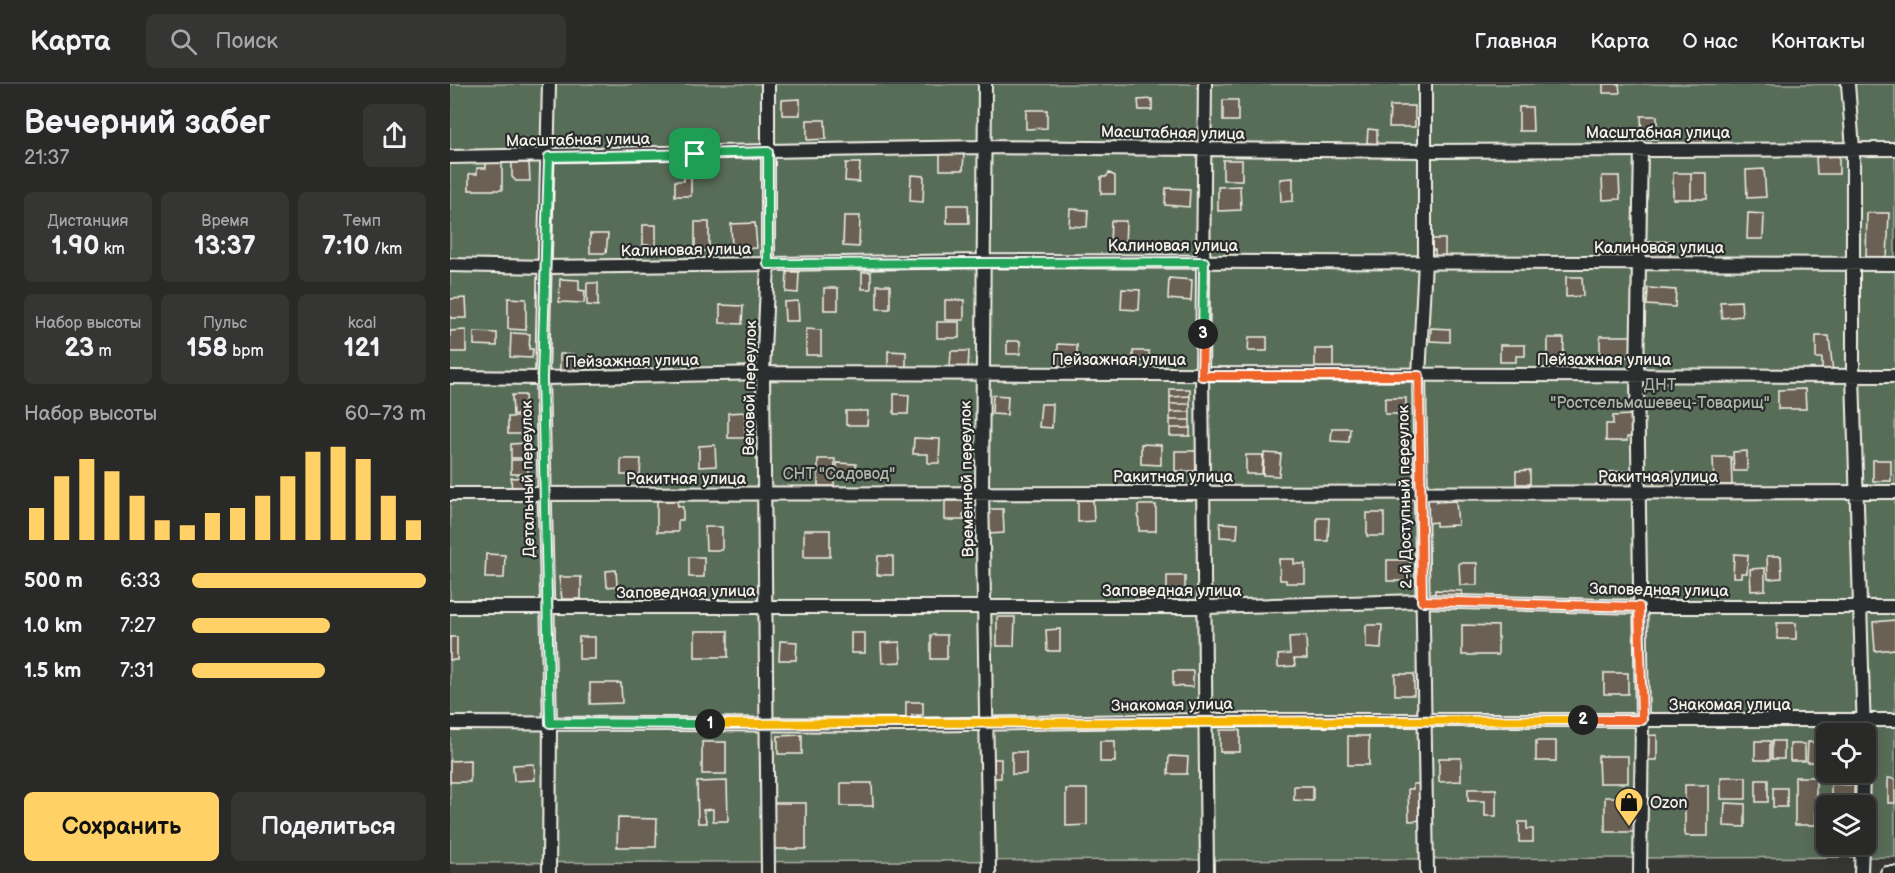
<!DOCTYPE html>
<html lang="ru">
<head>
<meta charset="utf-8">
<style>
  :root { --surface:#292928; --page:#353534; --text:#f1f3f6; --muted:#a5a6a8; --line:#454545; --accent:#ffd166 }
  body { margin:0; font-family:"Balsamiq Sans",sans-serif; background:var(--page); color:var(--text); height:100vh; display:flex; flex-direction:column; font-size:22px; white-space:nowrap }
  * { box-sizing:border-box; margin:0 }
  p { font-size:20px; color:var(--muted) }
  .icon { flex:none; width:33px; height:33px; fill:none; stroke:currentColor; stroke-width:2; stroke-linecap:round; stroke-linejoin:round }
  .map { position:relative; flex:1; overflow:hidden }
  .details { display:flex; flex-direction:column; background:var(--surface); width:450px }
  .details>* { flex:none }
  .tools { position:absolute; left:1366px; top:639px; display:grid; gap:12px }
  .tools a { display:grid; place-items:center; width:60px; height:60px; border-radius:9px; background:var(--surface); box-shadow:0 3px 15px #0003,0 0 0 2px var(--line); font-size:30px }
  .pin { position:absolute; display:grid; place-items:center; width:51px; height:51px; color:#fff; margin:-26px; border-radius:12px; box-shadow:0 3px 9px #0006 }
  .km { position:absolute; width:30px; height:30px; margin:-15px; border-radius:50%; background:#222; color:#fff; font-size:16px; line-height:30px; text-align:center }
  .round { display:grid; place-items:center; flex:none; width:63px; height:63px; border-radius:9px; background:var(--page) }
  .head { display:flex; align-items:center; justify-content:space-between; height:102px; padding:0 24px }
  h1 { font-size:33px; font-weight:600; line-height:45px }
  .stats { display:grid; grid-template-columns:repeat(3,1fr); gap:9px; height:102px; padding:6px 24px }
  .stats div { display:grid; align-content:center; border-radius:9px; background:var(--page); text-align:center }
  .stats b { font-size:26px; font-weight:600 }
  .stats small { font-size:16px; font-weight:400 }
  .stats p { font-size:16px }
  .chart { height:168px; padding:12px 24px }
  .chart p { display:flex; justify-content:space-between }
  .chart svg { width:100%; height:108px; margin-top:6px; stroke:var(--accent); stroke-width:6 }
  .cta { display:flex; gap:12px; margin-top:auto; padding:12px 24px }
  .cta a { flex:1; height:69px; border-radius:9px; background:var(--accent); color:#111; font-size:24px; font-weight:600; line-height:69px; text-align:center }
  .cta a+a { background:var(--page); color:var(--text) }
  ul { padding:0 24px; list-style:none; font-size:20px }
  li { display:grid; grid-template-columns:96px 72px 1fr; align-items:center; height:45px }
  li i { height:15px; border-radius:8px; background:var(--accent) }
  header { display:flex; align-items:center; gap:36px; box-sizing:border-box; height:84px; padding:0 30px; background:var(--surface); border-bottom:2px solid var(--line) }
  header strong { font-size:28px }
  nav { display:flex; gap:33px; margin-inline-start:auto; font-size:21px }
  .search { width:420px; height:54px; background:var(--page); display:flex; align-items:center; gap:15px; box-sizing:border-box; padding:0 21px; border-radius:9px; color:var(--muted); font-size:22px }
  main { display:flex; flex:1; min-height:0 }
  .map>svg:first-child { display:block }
  .green { fill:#586d58; stroke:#a6afa0; stroke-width:1.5; fill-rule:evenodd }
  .building { fill:#6a6152; stroke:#f4f1e8; stroke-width:1.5 }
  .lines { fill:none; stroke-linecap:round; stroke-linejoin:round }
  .minor-casing { stroke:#f4f1e8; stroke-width:16 }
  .minor { stroke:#2a2d2e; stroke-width:12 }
  .split-1-casing { stroke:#fff; stroke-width:12 }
  .split-2-casing { stroke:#fff; stroke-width:12 }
  .split-3-casing { stroke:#fff; stroke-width:12 }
  .split-4-casing { stroke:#fff; stroke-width:12 }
  .split-1 { stroke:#22a559; stroke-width:8 }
  .split-2 { stroke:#f5b400; stroke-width:8 }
  .split-3 { stroke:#f0652b; stroke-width:8 }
  .split-4 { stroke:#22a559; stroke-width:8 }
  .labels { text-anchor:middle; stroke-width:4.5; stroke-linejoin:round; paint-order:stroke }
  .street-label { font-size:16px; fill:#f4f1e8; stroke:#2a2d2e }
  .park-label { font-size:16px; fill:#aeb6a7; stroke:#2a2d2e }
  .poi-label { font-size:16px; fill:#f4f1e8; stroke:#2a2d2e; text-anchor:start }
</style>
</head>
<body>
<header>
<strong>Карта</strong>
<div class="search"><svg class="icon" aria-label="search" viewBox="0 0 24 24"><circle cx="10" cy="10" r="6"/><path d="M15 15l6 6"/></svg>Поиск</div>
<nav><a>Главная</a><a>Карта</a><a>О нас</a><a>Контакты</a></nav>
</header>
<main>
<section class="details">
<div class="head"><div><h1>Вечерний забег</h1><p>21:37</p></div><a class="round"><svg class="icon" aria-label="share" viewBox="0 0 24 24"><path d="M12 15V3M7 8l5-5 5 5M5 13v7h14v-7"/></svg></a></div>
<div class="stats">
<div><p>Дистанция</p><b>1.90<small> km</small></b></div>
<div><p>Время</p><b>13:37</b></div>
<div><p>Темп</p><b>7:10<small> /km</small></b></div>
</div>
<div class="stats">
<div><p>Набор высоты</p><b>23<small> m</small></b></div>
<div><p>Пульс</p><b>158<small> bpm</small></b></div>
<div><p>kcal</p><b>121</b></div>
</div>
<div class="chart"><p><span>Набор высоты</span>60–73 m</p>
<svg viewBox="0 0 160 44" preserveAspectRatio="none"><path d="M5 44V31M15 44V18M25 44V11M35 44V16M45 44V26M55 44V36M65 44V38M75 44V33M85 44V31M95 44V26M105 44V18M115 44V8M125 44V6M135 44V11M145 44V26M155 44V36"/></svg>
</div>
<ul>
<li><b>500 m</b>6:33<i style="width:100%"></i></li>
<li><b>1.0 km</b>7:27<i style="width:59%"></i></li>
<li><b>1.5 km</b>7:31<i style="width:57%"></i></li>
</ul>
<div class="cta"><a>Сохранить</a><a>Поделиться</a></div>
</section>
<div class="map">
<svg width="1445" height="789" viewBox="0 0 1445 789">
  <rect width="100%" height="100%" fill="#373735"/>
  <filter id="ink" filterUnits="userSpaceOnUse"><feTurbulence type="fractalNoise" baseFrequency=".0167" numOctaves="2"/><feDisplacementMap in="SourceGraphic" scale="12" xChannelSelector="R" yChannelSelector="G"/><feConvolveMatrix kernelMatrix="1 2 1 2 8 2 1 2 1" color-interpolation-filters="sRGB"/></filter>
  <g filter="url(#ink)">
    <path class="green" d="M0,0H1445V773L0,779ZM1377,650H1416V688H1377ZM1377,722H1416V760H1377Z"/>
    <path class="building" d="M1153,0H1169L1170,9H1153Z
      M350,15V31H332V16Z
      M702,15V26H689L688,16Z
      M773,16H788V37H773Z
      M940,22H965V43H939Z
      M1069,23H1082L1083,47H1069Z
      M576,26H597V44L576,45Z
      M1191,32H1207V55H1192Z
      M357,36H375L376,55L357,56Z
      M1238,44H1253L1254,61H1238Z
      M918,45L927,46V60L917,59Z
      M490,69H514L513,86H490Z
      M1389,72V90H1367L1366,73Z
      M773,76H792V96H773Z
      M36,78H52V106H19V90H27V84H36Z
      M62,79H79L80,97H66L62,93Z
      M396,79H410L409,98L395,97Z
      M1314,85L1316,113L1297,114L1296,86Z
      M659,89L665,92V110H651V93H656Z
      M1223,89H1241V115H1223Z
      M1241,89H1257V115H1241Z
      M461,91L474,92L473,118L460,117Z
      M1152,92H1169L1170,115L1153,116Z
      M234,93H241V112H225V97H234Z
      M843,94V117L831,118L830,95Z
      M790,102L791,126L768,127V103Z
      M716,104L740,105L739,123L715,121Z
      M497,121H518L519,139H497Z
      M620,125L638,126L637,143L619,142Z
      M1298,129L1314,130L1313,155H1297Z
      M1417,129H1439L1437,175L1416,174Z
      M394,132H410L409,163L393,162Z
      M661,137H676L675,162L660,161Z
      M245,138H259V167H245Z
      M305,139L307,164L282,165L281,140Z
      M193,141H206V161H193Z
      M140,150H158L156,169H140Z
      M976,155H995V176H985V166H976Z
      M1220,157V174L1197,175L1196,158Z
      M337,188H349L348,209L336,208Z
      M412,188H421V205H412Z
      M1116,193H1132L1133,212L1116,213Z
      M719,194L742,196L741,217L718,215Z
      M110,195L129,196V206L135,207L134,219L109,218Z
      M137,199H148V222L137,221Z
      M427,201H440V225H427Z
      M374,204H388V226H374Z
      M1198,204L1226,206L1225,223L1197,221Z
      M672,205L690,206L689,226L671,225Z
      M16,214L17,234H0V215Z
      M58,214L76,215V246L58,245Z
      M495,216H514V236H495Z
      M348,217L349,237H335L334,218Z
      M1291,217L1292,232L1272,234L1270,218Z
      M270,221L293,222L292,240L270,239Z
      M487,238H509V254H487Z
      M981,244L1000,245V258L980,257Z
      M356,245L371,246V271H356Z
      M16,246V268H0V247Z
      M24,248L47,249V262L24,261Z
      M61,249L80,250L79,265H83L82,274L60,273Z
      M1150,252H1183V273H1150Z
      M1366,252H1379L1383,289H1372V274H1366Z
      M799,253H817V267H798Z
      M1098,254H1114L1113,277H1098Z
      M557,257H570V270H557Z
      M608,260L627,261V282H608Z
      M1050,261H1075V272H1066V278H1050Z
      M865,265H883V290H865Z
      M438,267L456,268V285H438Z
      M501,267H519L518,284L500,283Z
      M683,267H699V277H683Z
      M110,270H124L125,293L110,294Z
      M720,305H740V312L720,313Z
      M1355,305L1356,325H1328V306Z
      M444,310L459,311L458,330H444Z
      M62,311H75L76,331H63Z
      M543,311L558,312L557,331L542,330Z
      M740,312V320H720V313Z
      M935,314H956V330H935Z
      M591,320H603L602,344L589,343Z
      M720,320H740V328H720Z
      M396,327H418L417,341H396Z
      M295,328V354H278V329Z
      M720,328H740V336H720Z
      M1181,331V353H1177V357H1156V340H1163V332Z
      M58,333H77V350H58Z
      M720,336H740V344H720Z
      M720,344H740V352H720Z
      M882,344H900L899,358L881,357Z
      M464,354L490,355L489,379H478V370H463Z
      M77,359V374H61V360Z
      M691,360L711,361V381L691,380Z
      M265,361L266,382L249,383V362Z
      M725,367H746V387H725Z
      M1297,367V387H1284L1283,368Z
      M814,369L831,370L829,392L813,391Z
      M796,371H813L812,390H796Z
      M1263,373H1281L1282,401H1264Z
      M171,375H191L190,391H171Z
      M368,375H385L384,402H368Z
      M61,376H78V390H61Z
      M1423,376H1441V397H1423Z
      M387,379L406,380L405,392L387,391Z
      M1080,386V400H1066V387Z
      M1182,387L1183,407H1155V388Z
      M1204,387H1224V405H1204Z
      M80,393V408H62L61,394Z
      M207,414H213V417H227L228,422L233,423V436H228V448H207Z
      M977,415H987V418L1006,417L1008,441L986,442V438L978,439Z
      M628,416H643L644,437L628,438Z
      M495,417H517V430H513L514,436H495Z
      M688,421H706V447H689Z
      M538,425H553L554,449L539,450Z
      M917,429H934V452H917Z
      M867,434H879L878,457H867Z
      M770,439L788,440L787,454L770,453Z
      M255,443H272V466H256Z
      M354,446H380V473H354Z
      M36,470L55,471L54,494H35Z
      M1284,470L1298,471L1297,489H1291V493H1283Z
      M428,472H443V491H427Z
      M1317,472H1331L1332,494L1318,495Z
      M239,473H254V493H239Z
      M829,475H844V480H855V499H836V496H830Z
      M937,476H960V497H937Z
      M1009,479H1027V501H1010Z
      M1315,484V506L1301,507L1300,485Z
      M166,486L167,502L157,503L156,487Z
      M717,492H735V508H717Z
      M109,493H131V515H112Z
      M985,506L1012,507L1011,516L984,515Z
      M547,533H565L564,562H547Z
      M1445,536V565L1425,567L1423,538Z
      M1327,539H1346V555H1327Z
      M916,541H932L931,565L916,564Z
      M1012,541L1048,542V571H1012Z
      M610,545V567H597L596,546Z
      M245,547H278V573H245Z
      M401,549H415V569H401Z
      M481,551H497V575H481Z
      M856,552L857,575H844L845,582L828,583V571L840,570L839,553Z
      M0,553H7V576H0Z
      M129,553H145V575H129Z
      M330,557L347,558L346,576H329Z
      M450,558L451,578L432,579L431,559Z
      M723,587H743V603L723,602Z
      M1154,589H1178V610H1154Z
      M945,590H964V611H945Z
      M140,599H171L172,619L140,620Z
      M456,618H473V631H462V638H456Z
      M1377,642H1395V650H1377Z
      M770,646H790V668H770Z
      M352,651V670H328V652Z
      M1207,651V676H1194L1193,652Z
      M898,652H919V681H898Z
      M650,657H665V678H650Z
      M1086,657H1106V677H1086Z
      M1305,657H1320V676H1305Z
      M1322,657H1334V675H1322Z
      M252,658H276V690H252Z
      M1358,658L1370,659V678H1357Z
      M1340,660H1355V677H1340Z
      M562,668H576V690H562Z
      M719,672L738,673L737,690H718Z
      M1148,672H1178V699H1149Z
      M989,674H1011V697L989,698Z
      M540,675H551V694H540Z
      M20,676V698H0V677Z
      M84,680L85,696L64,697L63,681Z
      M1271,693H1296V715H1271Z
      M1345,693H1366V741H1345Z
      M1438,694L1445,695V719H1438Z
      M1306,696H1318V718H1306Z
      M277,697L278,737H263V725L253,726L257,739H248L247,698Z
      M391,699H422L423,722H391Z
      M963,700H973L974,736L959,737L958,705H963Z
      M1381,700L1404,701V722H1381Z
      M1235,701H1258V752H1235Z
      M844,702H863V717L844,716Z
      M1323,704H1337V723H1323Z
      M616,705H637V741L616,742Z
      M1018,705H1046V732H1035V717H1018Z
      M1155,713H1183L1184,748H1155Z
      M324,719H356V765H324Z
      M1275,719L1295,720V743L1274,742Z
      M168,734L207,735L206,763H167Z
      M1069,738H1077V745H1083V758H1069Z"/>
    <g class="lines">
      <g class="minor-casing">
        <path id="minor" d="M535,0L532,407L539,789
          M755,0L752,292L757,789
          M975,0V178L969,292L977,789
          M1398,0L1403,65V292L1414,650
          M0,73L533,63L974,67L1445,65
          M0,181L96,183L533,177L1445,180
          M0,293L92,294L313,289L1445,292
          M0,410L1445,408
          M0,523H754L972,517L1189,523H1445
          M0,639L457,641L757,636H1445
          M1412,722L1413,688
          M99,789L100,639L92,294L99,0
          M318,789L313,289L318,180V0
          M1190,789L1192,636L1187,292L1191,64
          M1411,789L1412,760
          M1437,789H1445"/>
      </g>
      <use href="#minor" class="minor"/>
    </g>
  </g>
  <g class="lines" filter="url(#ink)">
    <g class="split-1-casing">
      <path id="split-1" d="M245,70L99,73L92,294L100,639L260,640"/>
    </g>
    <g class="split-2-casing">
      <path id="split-2" d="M260,640L1133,636"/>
    </g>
    <g class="split-3-casing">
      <path id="split-3" d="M753,250L752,292H969L972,517L1189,523L1192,636H1133"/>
    </g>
    <g class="split-4-casing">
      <path id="split-4" d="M245,70L318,68V180L754,178L753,250"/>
    </g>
    <use href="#split-1" class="split-1"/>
    <use href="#split-2" class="split-2"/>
    <use href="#split-3" class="split-3"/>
    <use href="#split-4" class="split-4"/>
  </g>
  <defs>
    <g id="shop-pin" transform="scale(1.5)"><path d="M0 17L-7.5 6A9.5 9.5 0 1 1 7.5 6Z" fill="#ffd166" stroke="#2a2d2e"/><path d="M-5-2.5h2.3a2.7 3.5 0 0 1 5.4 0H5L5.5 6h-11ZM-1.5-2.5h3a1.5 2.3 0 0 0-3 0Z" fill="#111"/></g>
  </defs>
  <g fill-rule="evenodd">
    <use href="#shop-pin" x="1179" y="718"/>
  </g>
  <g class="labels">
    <g class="street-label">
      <text transform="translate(723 48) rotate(1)" y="6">Масштабная улица</text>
      <text x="1208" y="54">Масштабная улица</text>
      <text transform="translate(128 55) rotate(-1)" y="6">Масштабная улица</text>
      <text x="723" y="167">Калиновая улица</text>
      <text x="1209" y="169">Калиновая улица</text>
      <text transform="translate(236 165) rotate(-1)" y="6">Калиновая улица</text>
      <text x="669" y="281">Пейзажная улица</text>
      <text x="1154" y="281">Пейзажная улица</text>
      <text transform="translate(182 276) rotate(-1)" y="6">Пейзажная улица</text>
      <text transform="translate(299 304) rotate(-89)" y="6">Вековой переулок</text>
      <text x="723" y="398">Ракитная улица</text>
      <text x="1208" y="398">Ракитная улица</text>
      <text x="236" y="400">Ракитная улица</text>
      <text transform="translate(77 395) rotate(-91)" y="6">Детальный переулок</text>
      <text transform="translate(516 395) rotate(-91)" y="6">Временной переулок</text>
      <text transform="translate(954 413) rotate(-91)" y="6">2-й Доступный переулок</text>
      <text transform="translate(1209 505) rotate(1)" y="6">Заповедная улица</text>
      <text x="722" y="512">Заповедная улица</text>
      <text transform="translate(236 507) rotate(-1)" y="6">Заповедная улица</text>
      <text transform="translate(722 620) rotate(-1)" y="6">Знакомая улица</text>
      <text x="1280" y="626">Знакомая улица</text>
    </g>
    <g class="park-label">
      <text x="1210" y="306">ДНТ<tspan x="1210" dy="18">"Ростсельмашевец-Товарищ"</tspan></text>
      <text x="389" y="395">СНТ "Садовод"</text>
    </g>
    <g class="poi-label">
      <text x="1200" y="724">Ozon</text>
    </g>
  </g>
</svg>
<div class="tools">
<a><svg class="icon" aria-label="locate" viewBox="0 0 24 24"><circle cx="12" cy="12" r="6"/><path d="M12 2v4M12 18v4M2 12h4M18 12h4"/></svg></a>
<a><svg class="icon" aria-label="layers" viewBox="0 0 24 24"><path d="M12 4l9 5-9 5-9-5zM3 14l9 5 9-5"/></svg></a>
</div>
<div class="pin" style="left:245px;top:70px;background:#1e9e55"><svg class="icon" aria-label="arrive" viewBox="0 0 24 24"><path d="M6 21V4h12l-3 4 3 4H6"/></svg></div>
<b class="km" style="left:260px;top:640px">1</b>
<b class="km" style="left:1133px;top:636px">2</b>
<b class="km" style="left:753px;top:250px">3</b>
</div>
</main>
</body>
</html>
